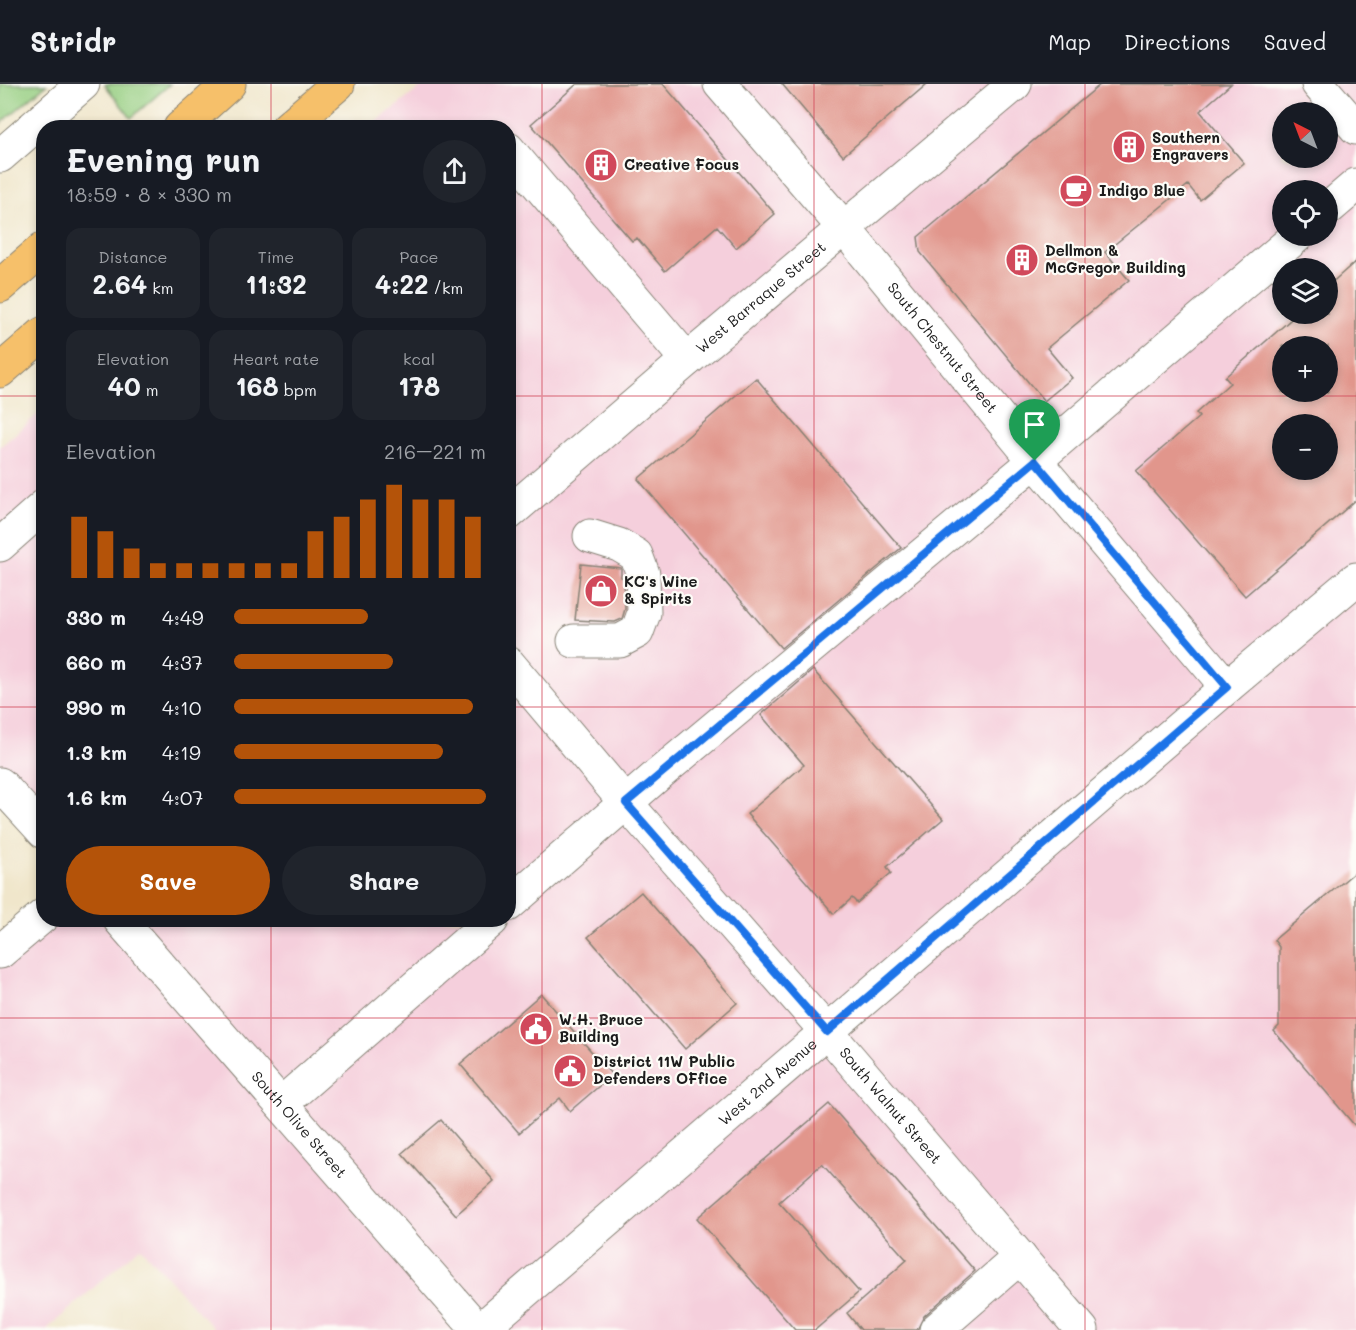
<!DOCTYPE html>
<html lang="en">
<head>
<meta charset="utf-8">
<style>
  :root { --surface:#171b24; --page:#20242c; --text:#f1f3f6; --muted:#9ea1a6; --line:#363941; --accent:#b45309 }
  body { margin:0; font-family:Mali,sans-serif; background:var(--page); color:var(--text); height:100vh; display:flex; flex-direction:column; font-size:22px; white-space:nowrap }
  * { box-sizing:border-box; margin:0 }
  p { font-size:20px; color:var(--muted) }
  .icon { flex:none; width:33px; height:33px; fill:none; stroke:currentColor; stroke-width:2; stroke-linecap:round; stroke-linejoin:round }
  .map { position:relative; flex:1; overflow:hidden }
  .details { position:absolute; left:36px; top:36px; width:480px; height:807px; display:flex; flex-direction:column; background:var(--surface); border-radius:24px; box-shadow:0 3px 9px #0003 }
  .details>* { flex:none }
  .needle { width:39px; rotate:318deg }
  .tools { position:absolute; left:1272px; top:18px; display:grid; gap:12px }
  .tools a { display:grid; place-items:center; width:66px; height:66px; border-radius:50%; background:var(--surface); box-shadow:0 3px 9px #0003; font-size:30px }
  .pin { position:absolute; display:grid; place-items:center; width:51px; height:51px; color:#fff; margin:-62px -26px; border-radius:50% 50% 50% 0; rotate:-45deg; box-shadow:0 0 6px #0007 }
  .pin .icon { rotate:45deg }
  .round { display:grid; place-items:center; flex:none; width:63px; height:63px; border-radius:32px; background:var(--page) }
  .headline { display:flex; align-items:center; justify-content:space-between; height:102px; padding:0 30px }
  h1 { font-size:33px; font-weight:800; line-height:45px }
  .metrics { display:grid; grid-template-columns:repeat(3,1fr); gap:9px; height:102px; padding:6px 30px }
  .metrics div { display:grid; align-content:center; border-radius:15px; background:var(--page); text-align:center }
  .metrics b { font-size:26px; font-weight:800 }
  .metrics small { font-size:16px; font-weight:400 }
  .metrics p { font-size:16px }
  .chart { height:168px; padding:12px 30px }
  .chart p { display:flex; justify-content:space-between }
  .chart svg { width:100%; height:108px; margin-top:6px; stroke:var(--accent); stroke-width:6 }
  .primary-button { display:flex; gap:12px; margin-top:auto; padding:12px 30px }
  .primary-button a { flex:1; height:69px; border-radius:36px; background:var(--accent); color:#fff; font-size:24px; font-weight:800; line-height:69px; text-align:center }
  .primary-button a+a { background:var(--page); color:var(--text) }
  ul { padding:0 30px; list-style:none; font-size:20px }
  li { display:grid; grid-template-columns:96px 72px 1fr; align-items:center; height:45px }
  li i { height:15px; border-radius:8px; background:var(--accent) }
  header { display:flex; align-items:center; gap:36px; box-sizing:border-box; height:84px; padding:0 30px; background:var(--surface); border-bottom:2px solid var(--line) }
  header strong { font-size:28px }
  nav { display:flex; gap:33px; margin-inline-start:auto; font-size:21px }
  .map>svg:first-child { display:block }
  .built { fill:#f5cfdc; fill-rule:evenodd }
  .green { fill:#96ce81; stroke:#59754e; stroke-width:1.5 }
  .building { fill:#e1968c; fill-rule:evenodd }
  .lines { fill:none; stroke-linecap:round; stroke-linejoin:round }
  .minor-casing { stroke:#868174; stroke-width:35 }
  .highway-casing { stroke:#868174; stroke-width:35 }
  .minor { stroke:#fff; stroke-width:33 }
  .highway { stroke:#f6c06b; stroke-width:33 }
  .route-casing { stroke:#fff; stroke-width:12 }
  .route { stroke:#1a73e8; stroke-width:8 }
  .grid { fill:none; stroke:#d1495b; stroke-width:1.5; stroke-opacity:0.55 }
  .labels { text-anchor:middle; stroke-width:4.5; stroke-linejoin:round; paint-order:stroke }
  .poi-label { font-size:15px; font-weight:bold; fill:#1c1c1c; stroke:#fdfcf7; text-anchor:start }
  .street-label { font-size:15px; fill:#1c1c1c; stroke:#fdfcf7 }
</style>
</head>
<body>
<header>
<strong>Stridr</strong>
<nav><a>Map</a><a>Directions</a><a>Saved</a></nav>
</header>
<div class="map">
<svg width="1356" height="1246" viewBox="0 0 1356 1246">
  <rect width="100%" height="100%" fill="#fdfcf7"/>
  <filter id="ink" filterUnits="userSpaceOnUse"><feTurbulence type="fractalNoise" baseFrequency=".0167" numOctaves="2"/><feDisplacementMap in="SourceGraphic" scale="12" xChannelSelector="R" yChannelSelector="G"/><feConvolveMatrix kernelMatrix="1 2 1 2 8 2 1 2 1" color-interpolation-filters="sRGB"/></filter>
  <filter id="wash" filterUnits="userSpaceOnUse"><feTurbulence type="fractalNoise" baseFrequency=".008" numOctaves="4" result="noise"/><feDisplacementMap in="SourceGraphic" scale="24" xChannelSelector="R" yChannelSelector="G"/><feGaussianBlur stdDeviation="1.35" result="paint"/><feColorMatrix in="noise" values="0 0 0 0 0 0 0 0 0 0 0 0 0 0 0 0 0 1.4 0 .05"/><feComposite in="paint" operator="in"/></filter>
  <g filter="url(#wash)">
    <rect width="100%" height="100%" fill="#f0e6cb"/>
    <path class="built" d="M425,0H1356V1246H215L140,1163L46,1246H0V851L43,814L44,836H508V44L370,43ZM1282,28H1328V74H1282ZM1282,106H1328V152H1282ZM1282,184H1328V230H1282ZM1282,262H1328V308H1282ZM1282,340H1328V386H1282Z
      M43,326V730L0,682V363Z"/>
    <path class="green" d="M0,0H47L0,40Z
      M106,0H170L131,34L105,1Z"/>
    <g id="blocks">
      <path class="building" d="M577,0H663L775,130L736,164L717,142L665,187L637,154L632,157L531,40Z
        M782,0H927L843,72Z
        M1101,0H1231L1200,27L1244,79L1200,116L1188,101L1105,168L1129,196L1047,264L1072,294L1044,317L920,168L918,153Z
        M1356,177V416L1245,512L1136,387L1199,333L1196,329L1230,299L1225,293L1297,230H1328V202ZM1282,262H1328V308H1282ZM1282,340H1328V386H1282Z
        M756,294L901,464L781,564L638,395Z
        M581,480L621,484V493L624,494L625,525L622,535L615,538L575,536Z
        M813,586L943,735L887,783L891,789L875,803L857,819L852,814L834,830L747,730L804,681L761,631Z
        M1356,787V1043L1274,947L1279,942V863L1274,856Z
        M641,808L737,919L685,965L588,853Z
        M541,910L612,991L570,1027L560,1014L519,1049L460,980Z
        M829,1020L975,1187L924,1232L917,1246H861L847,1229L907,1176L822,1080L779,1118L859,1208L815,1246H795L697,1134Z
        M441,1036L494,1097L456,1131L402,1069Z"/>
    </g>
  </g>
  <g filter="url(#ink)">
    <use href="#blocks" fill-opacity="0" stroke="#868174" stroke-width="1.5"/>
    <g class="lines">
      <g class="minor-casing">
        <g id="minor">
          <path id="s1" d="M720,0L844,144L1035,377L1227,603"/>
          <path d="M1318,0L1356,44"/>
          <path d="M508,65L687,276"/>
          <path d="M0,72L83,0"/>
          <path d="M1328,125L1356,101"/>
          <path id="s2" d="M508,430L687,276L1015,0"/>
          <path d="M0,461L44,422"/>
          <path d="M574,557H620L637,548L644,529L643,490L636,471L619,461L590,452"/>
          <path id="s3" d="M508,579L626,719L827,948L1082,1246"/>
          <path d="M0,700L44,748"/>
          <path d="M508,821L659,690L1035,377L1297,152"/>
          <path id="s4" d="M120,836L478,1246"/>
          <path d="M0,868L44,831"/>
          <path d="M281,1020L492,836"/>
          <path id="s5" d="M480,1246L1227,603L1356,495"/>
          <path d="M936,1246L1020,1173"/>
        </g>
      </g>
      <g class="highway-casing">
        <path id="highway" d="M180,44L229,0
          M287,44L338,0
          M0,202L44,164
          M0,287L44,249"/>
      </g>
      <use href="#minor" class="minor"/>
      <use href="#highway" class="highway"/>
    </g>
  </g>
  <g class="lines" filter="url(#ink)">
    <g class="route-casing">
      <path id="route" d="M1035,377L1227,603L827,948L626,719Z"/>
    </g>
    <use href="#route" class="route"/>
  </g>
  <path class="grid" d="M271,0V44M542,0V1246M814,0V1246M1085,0V1246M0,312H44M508,312H1356M0,623H44M508,623H1356M271,836V1246M0,934H1356"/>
  <defs>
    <g id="building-disc" transform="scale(1.725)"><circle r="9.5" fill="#d1495b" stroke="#fdfcf7"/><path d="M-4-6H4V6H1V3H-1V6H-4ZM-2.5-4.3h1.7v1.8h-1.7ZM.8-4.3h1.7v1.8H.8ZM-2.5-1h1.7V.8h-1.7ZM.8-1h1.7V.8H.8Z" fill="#fff"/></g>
    <g id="cafe-disc" transform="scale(1.725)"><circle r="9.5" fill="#d1495b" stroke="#fdfcf7"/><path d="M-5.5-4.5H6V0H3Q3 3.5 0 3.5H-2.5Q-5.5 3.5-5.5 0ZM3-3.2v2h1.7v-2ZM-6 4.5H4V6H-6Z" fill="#fff"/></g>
    <g id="shop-disc" transform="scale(1.725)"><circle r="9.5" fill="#d1495b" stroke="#fdfcf7"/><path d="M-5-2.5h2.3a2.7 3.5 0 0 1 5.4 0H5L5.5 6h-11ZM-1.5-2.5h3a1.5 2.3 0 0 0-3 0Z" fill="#fff"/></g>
    <g id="civic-disc" transform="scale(1.725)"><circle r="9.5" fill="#d1495b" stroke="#fdfcf7"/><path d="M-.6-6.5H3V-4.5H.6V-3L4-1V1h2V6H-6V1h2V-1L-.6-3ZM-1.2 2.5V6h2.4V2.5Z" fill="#fff"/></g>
  </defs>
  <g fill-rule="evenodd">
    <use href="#building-disc" x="1129" y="63"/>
    <use href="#building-disc" x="601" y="81"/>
    <use href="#cafe-disc" x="1076" y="107"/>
    <use href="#building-disc" x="1022" y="176"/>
    <use href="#shop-disc" x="601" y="507"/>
    <use href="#civic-disc" x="536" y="945"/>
    <use href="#civic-disc" x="570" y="987"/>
  </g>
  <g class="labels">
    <g class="poi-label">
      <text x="1152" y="59">Southern<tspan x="1152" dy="17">Engravers</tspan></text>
      <text x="624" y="86">Creative Focus</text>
      <text x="1099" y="112">Indigo Blue</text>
      <text x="1045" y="172">Dellmon &amp;<tspan x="1045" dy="17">McGregor Building</tspan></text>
      <text x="624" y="503">KC's Wine<tspan x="624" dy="17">&amp; Spirits</tspan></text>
      <text x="559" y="941">W.H. Bruce<tspan x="559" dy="17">Building</tspan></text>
      <text x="593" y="983">District 11W Public<tspan x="593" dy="17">Defenders OFfice</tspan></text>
    </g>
    <g class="street-label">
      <text dy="5" stroke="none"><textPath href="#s2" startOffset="333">West Barraque Street</textPath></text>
      <text dy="5" stroke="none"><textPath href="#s1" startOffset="345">South Chestnut Street</textPath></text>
      <text dy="5" stroke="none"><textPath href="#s5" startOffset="380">West 2nd Avenue</textPath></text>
      <text dy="5" stroke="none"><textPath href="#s3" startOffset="585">South Walnut Street</textPath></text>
      <text dy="5" stroke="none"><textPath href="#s4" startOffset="272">South Olive Street</textPath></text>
    </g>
  </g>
</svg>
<div class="tools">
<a><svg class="needle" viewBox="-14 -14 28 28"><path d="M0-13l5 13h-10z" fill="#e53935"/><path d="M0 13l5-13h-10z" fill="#9ea1a6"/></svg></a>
<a><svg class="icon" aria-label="locate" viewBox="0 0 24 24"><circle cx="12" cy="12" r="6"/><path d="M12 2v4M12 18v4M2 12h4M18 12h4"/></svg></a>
<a><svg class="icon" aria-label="layers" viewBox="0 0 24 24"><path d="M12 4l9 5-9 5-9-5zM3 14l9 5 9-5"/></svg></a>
<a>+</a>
<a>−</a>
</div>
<div class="pin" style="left:1035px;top:377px;background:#1e9e55"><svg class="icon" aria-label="arrive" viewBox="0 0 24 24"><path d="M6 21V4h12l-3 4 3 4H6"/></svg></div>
<section class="details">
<div class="headline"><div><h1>Evening run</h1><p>18:59 · 8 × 330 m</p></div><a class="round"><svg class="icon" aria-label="share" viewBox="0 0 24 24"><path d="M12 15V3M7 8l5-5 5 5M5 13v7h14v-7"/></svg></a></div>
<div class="metrics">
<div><p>Distance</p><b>2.64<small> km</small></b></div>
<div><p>Time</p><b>11:32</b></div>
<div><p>Pace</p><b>4:22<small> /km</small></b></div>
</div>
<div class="metrics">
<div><p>Elevation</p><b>40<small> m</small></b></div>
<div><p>Heart rate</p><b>168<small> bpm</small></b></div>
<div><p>kcal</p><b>178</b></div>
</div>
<div class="chart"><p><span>Elevation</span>216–221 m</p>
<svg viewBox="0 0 160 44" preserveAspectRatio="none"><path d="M5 44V19M15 44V25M25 44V32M35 44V38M45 44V38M55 44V38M65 44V38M75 44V38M85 44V38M95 44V25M105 44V19M115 44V12M125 44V6M135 44V12M145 44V12M155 44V19"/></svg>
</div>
<ul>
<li><b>330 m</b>4:49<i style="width:53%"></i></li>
<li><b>660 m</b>4:37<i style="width:63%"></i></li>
<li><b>990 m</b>4:10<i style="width:95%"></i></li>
<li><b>1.3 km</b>4:19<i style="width:83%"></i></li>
<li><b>1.6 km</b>4:07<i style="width:100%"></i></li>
</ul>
<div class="primary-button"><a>Save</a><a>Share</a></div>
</section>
</div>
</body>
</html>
